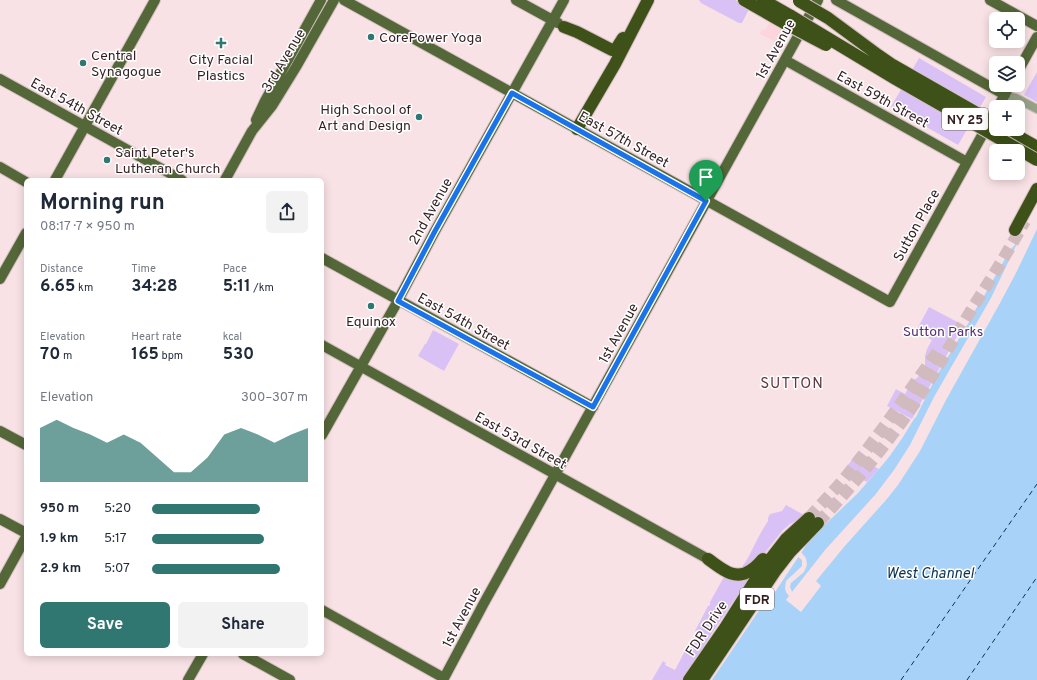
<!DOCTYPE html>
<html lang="en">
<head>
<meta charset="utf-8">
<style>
  :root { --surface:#fff; --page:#f2f2f3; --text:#1f2937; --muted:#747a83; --accent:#307771 }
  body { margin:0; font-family:Overpass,sans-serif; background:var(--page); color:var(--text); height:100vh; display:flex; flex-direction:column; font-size:15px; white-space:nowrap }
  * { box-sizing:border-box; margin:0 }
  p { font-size:13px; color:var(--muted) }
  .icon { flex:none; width:22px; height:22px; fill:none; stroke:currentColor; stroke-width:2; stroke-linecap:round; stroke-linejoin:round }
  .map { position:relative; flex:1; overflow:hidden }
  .drawer { position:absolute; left:24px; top:178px; width:300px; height:478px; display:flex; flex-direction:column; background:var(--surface); border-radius:6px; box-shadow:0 2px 10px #0003 }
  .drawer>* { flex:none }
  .controls { position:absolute; left:989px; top:12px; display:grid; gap:8px }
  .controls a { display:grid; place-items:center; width:36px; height:36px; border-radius:6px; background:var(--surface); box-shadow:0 2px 10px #0003; font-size:20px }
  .pin { position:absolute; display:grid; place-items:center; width:34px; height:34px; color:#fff; margin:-41px -17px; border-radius:50% 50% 50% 0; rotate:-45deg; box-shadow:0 0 4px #0007 }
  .pin .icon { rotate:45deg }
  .round { display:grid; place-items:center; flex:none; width:42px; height:42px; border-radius:6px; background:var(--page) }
  .overview { display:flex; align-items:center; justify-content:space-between; height:68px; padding:0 16px }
  h1 { font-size:22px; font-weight:700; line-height:30px }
  .metrics { display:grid; grid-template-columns:repeat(3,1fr); gap:6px; height:68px; padding:4px 16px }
  .metrics div { display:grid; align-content:center }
  .metrics b { font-size:17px; font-weight:700 }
  .metrics small { font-size:11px; font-weight:400 }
  .metrics p { font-size:11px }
  .chart { height:112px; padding:8px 16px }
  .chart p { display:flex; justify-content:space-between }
  .chart svg { width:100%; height:72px; margin-top:4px; fill:var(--accent); opacity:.7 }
  .primary-button { display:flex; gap:8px; margin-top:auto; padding:8px 16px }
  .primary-button a { flex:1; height:46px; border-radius:6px; background:var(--accent); color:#fff; font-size:16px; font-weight:700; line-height:46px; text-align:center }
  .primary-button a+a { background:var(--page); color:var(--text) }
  ul { padding:0 16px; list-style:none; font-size:13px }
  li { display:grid; grid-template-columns:64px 48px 1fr; align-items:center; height:30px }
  li i { height:10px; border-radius:5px; background:var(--accent) }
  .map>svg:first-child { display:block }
  .built { fill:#fdd5dc }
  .green { fill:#dac1f5 }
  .water { fill:#a9d2f8 }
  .pier { fill:#f9e2e5 }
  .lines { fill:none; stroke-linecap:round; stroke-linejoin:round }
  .ferry { stroke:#0b3251; stroke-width:1; stroke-dasharray:5 4; stroke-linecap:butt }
  .highway-tunnel { stroke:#d1bbbe; stroke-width:12; stroke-dasharray:12 6; stroke-linecap:butt }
  .minor-casing { stroke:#d5bfc2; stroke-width:10 }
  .major-casing { stroke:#d5bfc2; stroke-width:12 }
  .highway-casing { stroke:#d5bfc2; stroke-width:14 }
  .minor { stroke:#96a288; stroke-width:8 }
  .major { stroke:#546738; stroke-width:10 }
  .highway { stroke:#3d5118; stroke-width:12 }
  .highway-bridge-casing { stroke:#d5bfc2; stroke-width:14; stroke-linecap:butt }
  .highway-bridge { stroke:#3d5118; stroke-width:12 }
  .route-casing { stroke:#fff; stroke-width:8 }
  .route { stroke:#1a73e8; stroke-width:5 }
  .poi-dot { fill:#307771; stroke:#fff; stroke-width:1.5 }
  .labels { text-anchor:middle; stroke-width:3; stroke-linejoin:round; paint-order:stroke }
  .shield { fill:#fff; stroke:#706264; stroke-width:1 }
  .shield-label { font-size:13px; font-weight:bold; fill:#331f22 }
  .poi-label { font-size:14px; fill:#331f22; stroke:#fff; text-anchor:start }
  .street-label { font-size:14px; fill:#331f22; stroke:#fff }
  .park-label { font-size:14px; fill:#542f73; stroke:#fff }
  .neighbourhood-label { font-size:15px; letter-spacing:1px; fill:#643741; stroke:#fff }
  .water-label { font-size:15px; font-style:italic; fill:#0b3251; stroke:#fff }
</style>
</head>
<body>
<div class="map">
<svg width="1037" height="680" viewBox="0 0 1037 680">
  <rect width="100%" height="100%" fill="#f9e2e5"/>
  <path class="built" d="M771,21L784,28L776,42L760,34L762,29L765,30Z"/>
  <path class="green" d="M699,0H735L749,9L742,23H739L701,3Z
    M919,58L986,97L958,145L891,107Z
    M1037,72V102L1024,95Z
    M929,307L963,325L912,419L887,406L896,389L905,394L912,381L917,378L925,368V356L927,349L932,340L916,331Z
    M433,330L459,344L444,371L418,356L425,344H426Z
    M855,456L879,469L867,482L844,470Z
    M786,505L804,515L798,520L790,524L783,530L760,559L736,572C747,564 751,551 757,540C760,534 764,527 768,521V518L770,514L782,511Z
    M725,575L750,577L718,624L682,680H652L663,661L666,663L665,665L675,670L688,645L694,639L697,632L695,631L708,606L710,605V602Z"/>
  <path class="water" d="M1037,214V680H712L762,606L765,607L811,538L857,494L879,469L889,457L903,437L914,419L916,417L937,375L972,317V315L984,296L1010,250L1015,245L1018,238L1020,239Z"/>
  <path class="pier" d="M1037,212V229L1016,273L1000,303L946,400L920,451L898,485L886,500L844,547L816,581L821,586L801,612L786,600L789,596L786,592L785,588L786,581L802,566V560L797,556L800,551L806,558L807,565L804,572L791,583L790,587L792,592L825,550L875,495L894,470L910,445L934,397L991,298L1025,227L1035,213Z"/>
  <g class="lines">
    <path class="ferry" d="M901,680L1037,484
      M967,680L1037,577"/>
    <path class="highway-tunnel" d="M809,518C820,505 832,493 844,479C877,438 907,394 938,351
      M818,523C844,495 869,466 892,435C923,395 947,350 973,307C991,279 1009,250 1025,221"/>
    <g class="minor-casing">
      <path id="minor" d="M1005,95L1016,98L1037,109"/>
    </g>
    <g class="major-casing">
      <path id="major" d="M344,0L890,302L996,110
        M516,0L558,23
        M836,0L1005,95
        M990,0L1037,26
        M785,60L967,162
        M1018,71L1037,37
        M0,79L182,180
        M998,107L1010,85
        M256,120L265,101L321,0
        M0,167L26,182
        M55,180L155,0
        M225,180L252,131L272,106L296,67L334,0
        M322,258L593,407
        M0,279L26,233
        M322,345L708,559
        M0,431L26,445
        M322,435L395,306L435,231L564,0
        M0,519L26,533
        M0,584L26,537
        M322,610L444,678
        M243,654L290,680
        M188,680L203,654
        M443,680L484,603L818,0"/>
    </g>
    <g class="highway-casing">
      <path id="highway" d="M744,0L786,24
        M763,0L791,16
        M564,27L577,32L612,50L616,49L623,38
        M577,129L615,64L648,0
        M1005,129L1037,147
        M1015,230L1037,189
        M708,559C721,568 735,582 751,570C756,567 759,563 763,559
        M689,680L725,628L761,571L786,539L809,518
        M702,680L776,570L790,552L818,523"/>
    </g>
    <use href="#minor" class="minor"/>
    <use href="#major" class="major"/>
    <use href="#highway" class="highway"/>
    <g class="highway-bridge-casing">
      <path id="highway-bridge" d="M799,1L828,18L878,55L891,64L996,124
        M791,16L894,78L1037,160
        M786,24L826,45"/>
    </g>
    <use href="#highway-bridge" class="highway-bridge"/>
  </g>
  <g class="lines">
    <g class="route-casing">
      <path id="route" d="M512,93L706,201L593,407L398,301L435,231Z"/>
    </g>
    <use href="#route" class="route"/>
  </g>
  <g class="poi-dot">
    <circle cx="371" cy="37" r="4"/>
    <path d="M219 37h4v4h4v4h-4v4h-4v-4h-4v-4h4z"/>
    <circle cx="83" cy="63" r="4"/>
    <circle cx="419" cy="117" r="4"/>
    <circle cx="107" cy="160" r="4"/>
    <circle cx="371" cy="306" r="4"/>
  </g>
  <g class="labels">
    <g class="shield">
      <rect x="942" y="108" width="46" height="22" rx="3"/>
      <rect x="740" y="588" width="34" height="22" rx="3"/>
    </g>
    <g class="shield-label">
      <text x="965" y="124">NY 25</text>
      <text x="757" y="604">FDR</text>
    </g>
    <g class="poi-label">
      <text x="379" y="42">CorePower Yoga</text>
      <text x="91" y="60">Central<tspan x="91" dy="16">Synagogue</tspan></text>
      <text x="221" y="64" text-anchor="middle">City Facial<tspan x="221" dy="16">Plastics</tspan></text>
      <text x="411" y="114" text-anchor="end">High School of<tspan x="411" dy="16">Art and Design</tspan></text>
      <text x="115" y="157">Saint Peter's<tspan x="115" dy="16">Lutheran Church</tspan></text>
      <text x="371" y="326" text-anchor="middle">Equinox</text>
    </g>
    <g class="street-label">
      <text transform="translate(775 49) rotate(-61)" y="5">1st Avenue</text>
      <text transform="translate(283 60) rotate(-59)" y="5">3rd Avenue</text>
      <text transform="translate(883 99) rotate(29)" y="5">East 59th Street</text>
      <text transform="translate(77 106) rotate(29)" y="5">East 54th Street</text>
      <text transform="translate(624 139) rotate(29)" y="5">East 57th Street</text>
      <text transform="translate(430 211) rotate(-61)" y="5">2nd Avenue</text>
      <text transform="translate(916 225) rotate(-61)" y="5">Sutton Place</text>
      <text transform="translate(464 321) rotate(29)" y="5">East 54th Street</text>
      <text transform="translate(618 333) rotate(-61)" y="5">1st Avenue</text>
      <text transform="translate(521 440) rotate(29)" y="5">East 53rd Street</text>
      <text transform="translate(461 617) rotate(-62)" y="5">1st Avenue</text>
      <text transform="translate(706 628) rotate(-56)" y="5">FDR Drive</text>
    </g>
    <g class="park-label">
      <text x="943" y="336">Sutton Parks</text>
    </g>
    <g class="neighbourhood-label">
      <text x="792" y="388">SUTTON</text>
    </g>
    <g class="water-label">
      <text x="930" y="578">West Channel</text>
    </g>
  </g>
</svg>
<div class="controls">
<a><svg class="icon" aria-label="locate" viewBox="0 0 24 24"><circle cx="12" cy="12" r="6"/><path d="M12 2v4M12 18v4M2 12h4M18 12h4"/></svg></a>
<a><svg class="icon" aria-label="layers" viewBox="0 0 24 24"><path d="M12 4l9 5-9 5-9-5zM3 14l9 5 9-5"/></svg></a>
<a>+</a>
<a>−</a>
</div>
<div class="pin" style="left:706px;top:201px;background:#1e9e55"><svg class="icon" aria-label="arrive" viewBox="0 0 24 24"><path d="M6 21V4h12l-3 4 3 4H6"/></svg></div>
<section class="drawer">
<div class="overview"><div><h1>Morning run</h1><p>08:17 · 7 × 950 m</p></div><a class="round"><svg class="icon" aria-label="share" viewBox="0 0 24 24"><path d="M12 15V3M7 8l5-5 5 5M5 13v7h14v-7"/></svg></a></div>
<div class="metrics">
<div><p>Distance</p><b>6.65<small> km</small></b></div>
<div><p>Time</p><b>34:28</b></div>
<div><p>Pace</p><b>5:11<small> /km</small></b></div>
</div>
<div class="metrics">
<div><p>Elevation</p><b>70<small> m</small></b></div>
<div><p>Heart rate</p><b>165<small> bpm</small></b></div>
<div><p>kcal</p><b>530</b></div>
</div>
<div class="chart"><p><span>Elevation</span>300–307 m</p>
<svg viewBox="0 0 160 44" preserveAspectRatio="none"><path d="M0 44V11L10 6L20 11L30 15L40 20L50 15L60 20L70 29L80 38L90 38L100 29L110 15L120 11L130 15L140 20L150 15L160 11V44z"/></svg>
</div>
<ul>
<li><b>950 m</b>5:20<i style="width:69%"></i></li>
<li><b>1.9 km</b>5:17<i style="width:72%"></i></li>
<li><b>2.9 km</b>5:07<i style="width:82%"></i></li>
</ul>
<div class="primary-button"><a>Save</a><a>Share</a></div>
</section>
</div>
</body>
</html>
